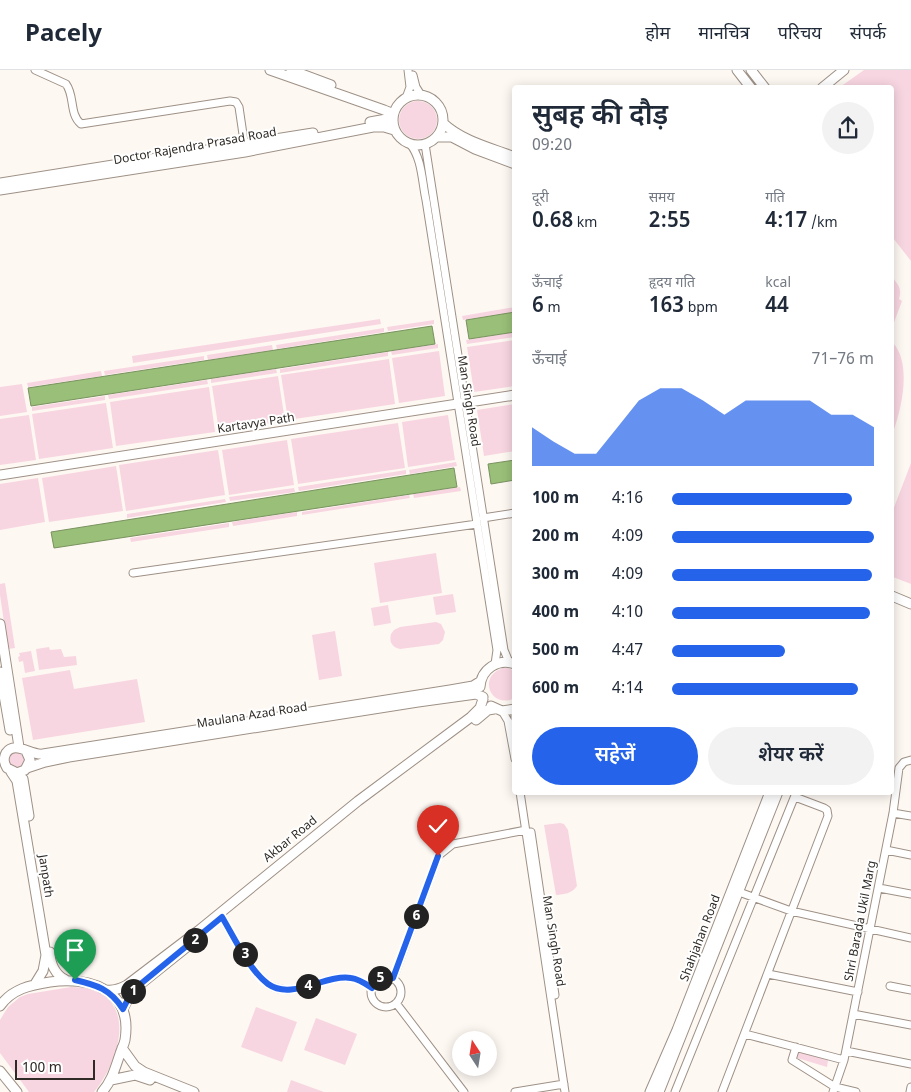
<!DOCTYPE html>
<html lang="hi">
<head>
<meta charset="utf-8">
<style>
  :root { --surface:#fff; --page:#f2f2f3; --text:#1f2937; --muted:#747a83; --line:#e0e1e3; --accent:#2563eb }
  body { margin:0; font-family:Georgia,"Noto Sans Devanagari",serif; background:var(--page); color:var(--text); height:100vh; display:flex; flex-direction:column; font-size:19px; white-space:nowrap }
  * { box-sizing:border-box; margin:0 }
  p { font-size:16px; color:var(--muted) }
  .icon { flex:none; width:28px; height:28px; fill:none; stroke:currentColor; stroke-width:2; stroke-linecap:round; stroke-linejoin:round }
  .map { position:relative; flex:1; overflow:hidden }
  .sheet { position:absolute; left:512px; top:15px; width:382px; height:710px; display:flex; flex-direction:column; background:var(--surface); border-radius:5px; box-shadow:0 2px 12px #0003 }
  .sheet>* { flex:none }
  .needle { width:32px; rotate:348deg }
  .fabs { position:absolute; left:452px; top:961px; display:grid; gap:10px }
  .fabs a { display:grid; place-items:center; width:45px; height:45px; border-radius:50%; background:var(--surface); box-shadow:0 2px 12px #0003; font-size:25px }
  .scale { position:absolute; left:15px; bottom:12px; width:80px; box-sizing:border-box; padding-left:5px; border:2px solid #2f2a25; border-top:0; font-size:14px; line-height:18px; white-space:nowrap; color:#2f2a25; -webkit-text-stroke:4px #fff; paint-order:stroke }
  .pin { position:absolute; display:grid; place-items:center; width:42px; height:42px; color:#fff; margin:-51px -21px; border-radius:50% 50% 50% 0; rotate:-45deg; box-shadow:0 0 5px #0007 }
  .pin .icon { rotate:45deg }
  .km { position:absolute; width:25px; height:25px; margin:-12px; border-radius:50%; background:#222; color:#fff; font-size:14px; line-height:25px; text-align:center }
  .round { display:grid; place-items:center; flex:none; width:52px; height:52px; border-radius:26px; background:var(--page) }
  .summary { display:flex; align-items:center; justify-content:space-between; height:85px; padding:0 20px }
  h1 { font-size:28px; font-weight:600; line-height:38px }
  .metrics { display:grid; grid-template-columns:repeat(3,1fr); gap:8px; height:85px; padding:5px 20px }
  .metrics div { display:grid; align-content:center }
  .metrics b { font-size:21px; font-weight:600 }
  .metrics small { font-size:14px; font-weight:400 }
  .metrics p { font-size:14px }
  .chart { height:140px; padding:10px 20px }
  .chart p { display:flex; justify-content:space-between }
  .chart svg { width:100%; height:90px; margin-top:5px; fill:var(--accent); opacity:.7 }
  .cta { display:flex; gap:10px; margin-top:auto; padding:10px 20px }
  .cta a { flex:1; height:58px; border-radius:30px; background:var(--accent); color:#fff; font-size:20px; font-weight:600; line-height:58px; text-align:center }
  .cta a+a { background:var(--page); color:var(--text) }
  ul { padding:0 20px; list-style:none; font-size:16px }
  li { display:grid; grid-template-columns:80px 60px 1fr; align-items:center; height:38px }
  li i { height:12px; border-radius:6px; background:var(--accent) }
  header { display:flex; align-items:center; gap:30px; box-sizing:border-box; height:70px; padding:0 25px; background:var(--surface); border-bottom:1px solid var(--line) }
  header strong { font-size:24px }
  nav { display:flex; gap:28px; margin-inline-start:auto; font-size:18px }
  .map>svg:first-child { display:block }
  .green { fill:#f8d6e1 }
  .water { fill:#99bf78; stroke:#79925f }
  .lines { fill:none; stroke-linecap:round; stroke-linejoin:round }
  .minor-casing { stroke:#9e9186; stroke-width:9 }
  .major-casing { stroke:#9e9186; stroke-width:11 }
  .minor { stroke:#fff; stroke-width:7 }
  .major { stroke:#fff; stroke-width:9 }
  .route-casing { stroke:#fff; stroke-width:10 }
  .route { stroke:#2563eb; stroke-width:6 }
  .labels { text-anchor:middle; stroke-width:4; stroke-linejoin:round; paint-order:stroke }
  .street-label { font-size:12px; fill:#2f2a25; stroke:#fff }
</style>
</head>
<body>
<header>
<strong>Pacely</strong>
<nav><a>होम</a><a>मानचित्र</a><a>परिचय</a><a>संपर्क</a></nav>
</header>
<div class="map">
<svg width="911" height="1022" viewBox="0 0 911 1022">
  <rect width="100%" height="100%" fill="#fef8f3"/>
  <path class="green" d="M864,0H911V191L893,168L892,18L840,17Z
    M399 50a19 19 0 1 1 38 0a19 19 0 1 1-38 0Z
    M893,208C899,216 902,219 899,229L902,231L893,255Z
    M515,237V242L463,250L462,246Z
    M380,249L381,254L133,293L132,286Z
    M434,250V254L388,261L387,257Z
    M384,258V262L277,279L276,275Z
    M515,262V267L467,274L466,270Z
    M515,270V316L474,322L467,277Z
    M893,273C911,292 903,335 893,362Z
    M438,274V278L392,285L391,281Z
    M272,275L273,280L208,290L207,285Z
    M439,281L445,326L399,333L392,288Z
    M388,282V286L280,303V299Z
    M204,286V290L105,305L104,301Z
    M389,289L395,334L288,350L281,305Z
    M276,299L277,303L211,313V309Z
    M101,301L102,306L28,317L27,313Z
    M278,306L285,351L219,361L212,316Z
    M207,310L208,314L109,329L108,325Z
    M22,314L27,342L0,346V317Z
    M209,317L215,362L116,376L110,332Z
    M105,326V330L32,341V337Z
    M106,333L113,378L39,389L32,344Z
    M515,334V381L484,386L477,340Z
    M29,345L36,390L0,395V349Z
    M448,345L455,390L408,397L402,352Z
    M398,353L405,398L298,414L291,369Z
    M287,370L294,415L229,425L222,380Z
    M218,380L225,425L126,441L119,395Z
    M456,392L457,396L410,404L409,400Z
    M911,393V514L893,507V440Z
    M116,396L123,441L49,452L42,408Z
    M406,400V404L299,421L298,417Z
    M38,408L45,452L0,460V414Z
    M460,417L461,421L414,428L413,424Z
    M294,418L295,422L230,431L229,427Z
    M409,425L410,428L302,445V442Z
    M225,429L226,432L127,448V444Z
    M297,442V446L233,456L232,452Z
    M229,453V457L131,472L130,468Z
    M436,483L442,523L380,533L374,493Z
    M5,513L15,578L8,579L0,525V514Z
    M453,524L456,542L436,545L433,527Z
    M388,535L391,553L374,556L371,538Z
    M436,552L441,554L445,562L443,570L439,574L400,579C392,577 389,572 391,564L394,560L400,557Z
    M335,561L342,606L319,610L312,565Z
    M49,577L50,580L61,579L64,587L76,586L77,595L39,600L36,579Z
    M31,581L35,601L25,603L23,591L19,592L18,587L20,586L19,583Z
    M503,598H508L515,601V628C492,640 476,607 503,598Z
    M70,600L74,619L137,609L145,652L33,670L22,608Z
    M9 690a8 8 0 1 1 16 0a8 8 0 1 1-16 0Z
    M560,753L564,754L568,760L577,816C571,824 565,824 556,825L544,755Z
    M71,917C139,917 124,986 94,1022H29L0,983V950L8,937L20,927L28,924Z
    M256,937L297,952L282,992L241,977Z
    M316,948L357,964L345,995L304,980Z
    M799,981L828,990L827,997L797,988Z
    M291,1010L324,1022H287Z"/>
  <path class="water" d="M515,242V262L469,269L466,250Z
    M432,256L435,274L31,336L28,318Z
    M515,390V410L491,414L488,394Z
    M454,398L457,417L54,478L51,462Z"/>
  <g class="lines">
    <g class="minor-casing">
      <path id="minor" d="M35,0L66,14C75,26 69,44 81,54L230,31L236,32L239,37L245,78
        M413,5L416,17L421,25
        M406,28L410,17L408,0
        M410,74C422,88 422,112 426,130L497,580L495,594
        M425,74L504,580L509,592
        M483,448L515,443
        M133,503L477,454
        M502,641L508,651L515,689
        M515,645V658
        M520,722L565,1022
        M893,743L911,746
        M531,762L555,925
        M886,780L911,785
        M879,818L911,824
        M739,822L791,841L911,868
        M222,847C233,866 250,901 268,914C292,931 325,904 351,908C359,909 366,914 372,918
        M768,904L858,922
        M371 922a15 15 0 1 1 30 0a15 15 0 1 1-30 0Z
        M393,909L438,786L453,774L526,760
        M890,916L911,920
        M396,933L464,1022
        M853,944L911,955
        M745,964L844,990
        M796,977L792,990L835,1017L856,1022
        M846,981L911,994
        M515,1022L564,1014
        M675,1022L796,723
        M722,1022L828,746L827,740L824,738L795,727
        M833,1022L844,990L893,743L899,698L904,692L911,690
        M910,1022L911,1017"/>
    </g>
    <g class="major-casing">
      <path id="major" d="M270,0L384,40L389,42L392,47
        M291,0L331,15
        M737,0L751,18
        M751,0L765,18
        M822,18L844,0
        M393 50a25 25 0 1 1 50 0a25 25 0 1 1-50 0Z
        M370,52L392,48
        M443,53C462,71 491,78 515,87
        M437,67H452L475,79L515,94
        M0,113L313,63
        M0,120L245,82L373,57H384L394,60
        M0,405L515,325
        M892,526L911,534
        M0,554L19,677
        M0,602L10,660
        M480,617C481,599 498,588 515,594
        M491,636L502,641L515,639
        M476,650L488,640L494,639
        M26,681L30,690L25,700L17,703L7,698C4,693 3,689 6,683C15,670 31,686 43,684L450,620L473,616L481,611
        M27,698L45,692L69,687L418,632L476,624L483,627
        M11,702L17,711L46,885L43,901L35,914
        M23,709L29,746
        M50,882C50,893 55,905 66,910
        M106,920C114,921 120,919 127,915L198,861L358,731L471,647L480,638L483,629
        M0,936C12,919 30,915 50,912C90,907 133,919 125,970C124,975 121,980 120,984C115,998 112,1011 102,1022
        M123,939L132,921L192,873
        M122,978L135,996L144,1002L194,1022
        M0,1001L17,1022
        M111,1010L135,1005L150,1010
        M650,1022L677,960L770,722
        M659,1022L778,722"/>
    </g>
    <use href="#minor" class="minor"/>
    <use href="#major" class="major"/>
  </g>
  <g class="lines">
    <g class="route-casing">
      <path id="route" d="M75,910C97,915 110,919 123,939L132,921L222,847C234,867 249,900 268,914C292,931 325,904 351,908C359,909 366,914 372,918C376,908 383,906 393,908L438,786"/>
    </g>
    <use href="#route" class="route"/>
  </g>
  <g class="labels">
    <g class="street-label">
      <text transform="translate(195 76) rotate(-10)" y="4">Doctor Rajendra Prasad Road</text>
      <text transform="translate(469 331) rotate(81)" y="4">Man Singh Road</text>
      <text transform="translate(256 353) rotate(-9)" y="4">Kartavya Path</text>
      <text transform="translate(252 645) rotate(-9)" y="4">Maulana Azad Road</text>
      <text transform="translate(290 769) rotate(-39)" y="4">Akbar Road</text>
      <text transform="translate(46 806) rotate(81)" y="4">Janpath</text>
      <text transform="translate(860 851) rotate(-79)" y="4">Shri Barada Ukil Marg</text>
      <text transform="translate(700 868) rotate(-69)" y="4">Shahjahan Road</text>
      <text transform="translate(554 871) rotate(81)" y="4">Man Singh Road</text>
    </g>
  </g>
</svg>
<div class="fabs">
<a><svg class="needle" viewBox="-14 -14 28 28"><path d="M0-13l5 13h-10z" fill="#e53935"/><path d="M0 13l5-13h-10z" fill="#747a83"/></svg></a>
</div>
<div class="scale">100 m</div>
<div class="pin" style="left:75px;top:910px;background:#1e9e55"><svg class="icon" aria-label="arrive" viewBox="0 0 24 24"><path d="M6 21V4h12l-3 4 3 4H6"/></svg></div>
<div class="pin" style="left:438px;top:786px;background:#d93025"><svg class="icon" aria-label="check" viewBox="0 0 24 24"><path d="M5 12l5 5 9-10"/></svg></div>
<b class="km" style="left:133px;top:921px">1</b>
<b class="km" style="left:195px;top:870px">2</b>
<b class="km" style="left:245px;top:884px">3</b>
<b class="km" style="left:308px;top:916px">4</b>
<b class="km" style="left:380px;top:908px">5</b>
<b class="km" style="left:416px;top:846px">6</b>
<section class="sheet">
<div class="summary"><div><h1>सुबह की दौड़</h1><p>09:20</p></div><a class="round"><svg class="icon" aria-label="share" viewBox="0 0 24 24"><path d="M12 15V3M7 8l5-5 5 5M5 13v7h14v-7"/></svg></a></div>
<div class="metrics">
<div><p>दूरी</p><b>0.68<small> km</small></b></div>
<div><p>समय</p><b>2:55</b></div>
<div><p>गति</p><b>4:17<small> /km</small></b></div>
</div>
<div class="metrics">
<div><p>ऊँचाई</p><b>6<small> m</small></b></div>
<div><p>हृदय गति</p><b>163<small> bpm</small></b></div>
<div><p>kcal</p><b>44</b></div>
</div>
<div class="chart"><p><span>ऊँचाई</span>71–76 m</p>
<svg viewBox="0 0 160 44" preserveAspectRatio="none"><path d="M0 44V25L10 32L20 38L30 38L40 25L50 12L60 6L70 6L80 12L90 19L100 12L110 12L120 12L130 12L140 19L150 19L160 25V44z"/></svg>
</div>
<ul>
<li><b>100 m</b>4:16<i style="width:89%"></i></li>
<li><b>200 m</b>4:09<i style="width:100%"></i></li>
<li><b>300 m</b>4:09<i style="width:99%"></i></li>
<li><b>400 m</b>4:10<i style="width:98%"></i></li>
<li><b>500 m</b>4:47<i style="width:56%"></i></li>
<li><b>600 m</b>4:14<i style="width:92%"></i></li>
</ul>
<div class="cta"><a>सहेजें</a><a>शेयर करें</a></div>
</section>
</div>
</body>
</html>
